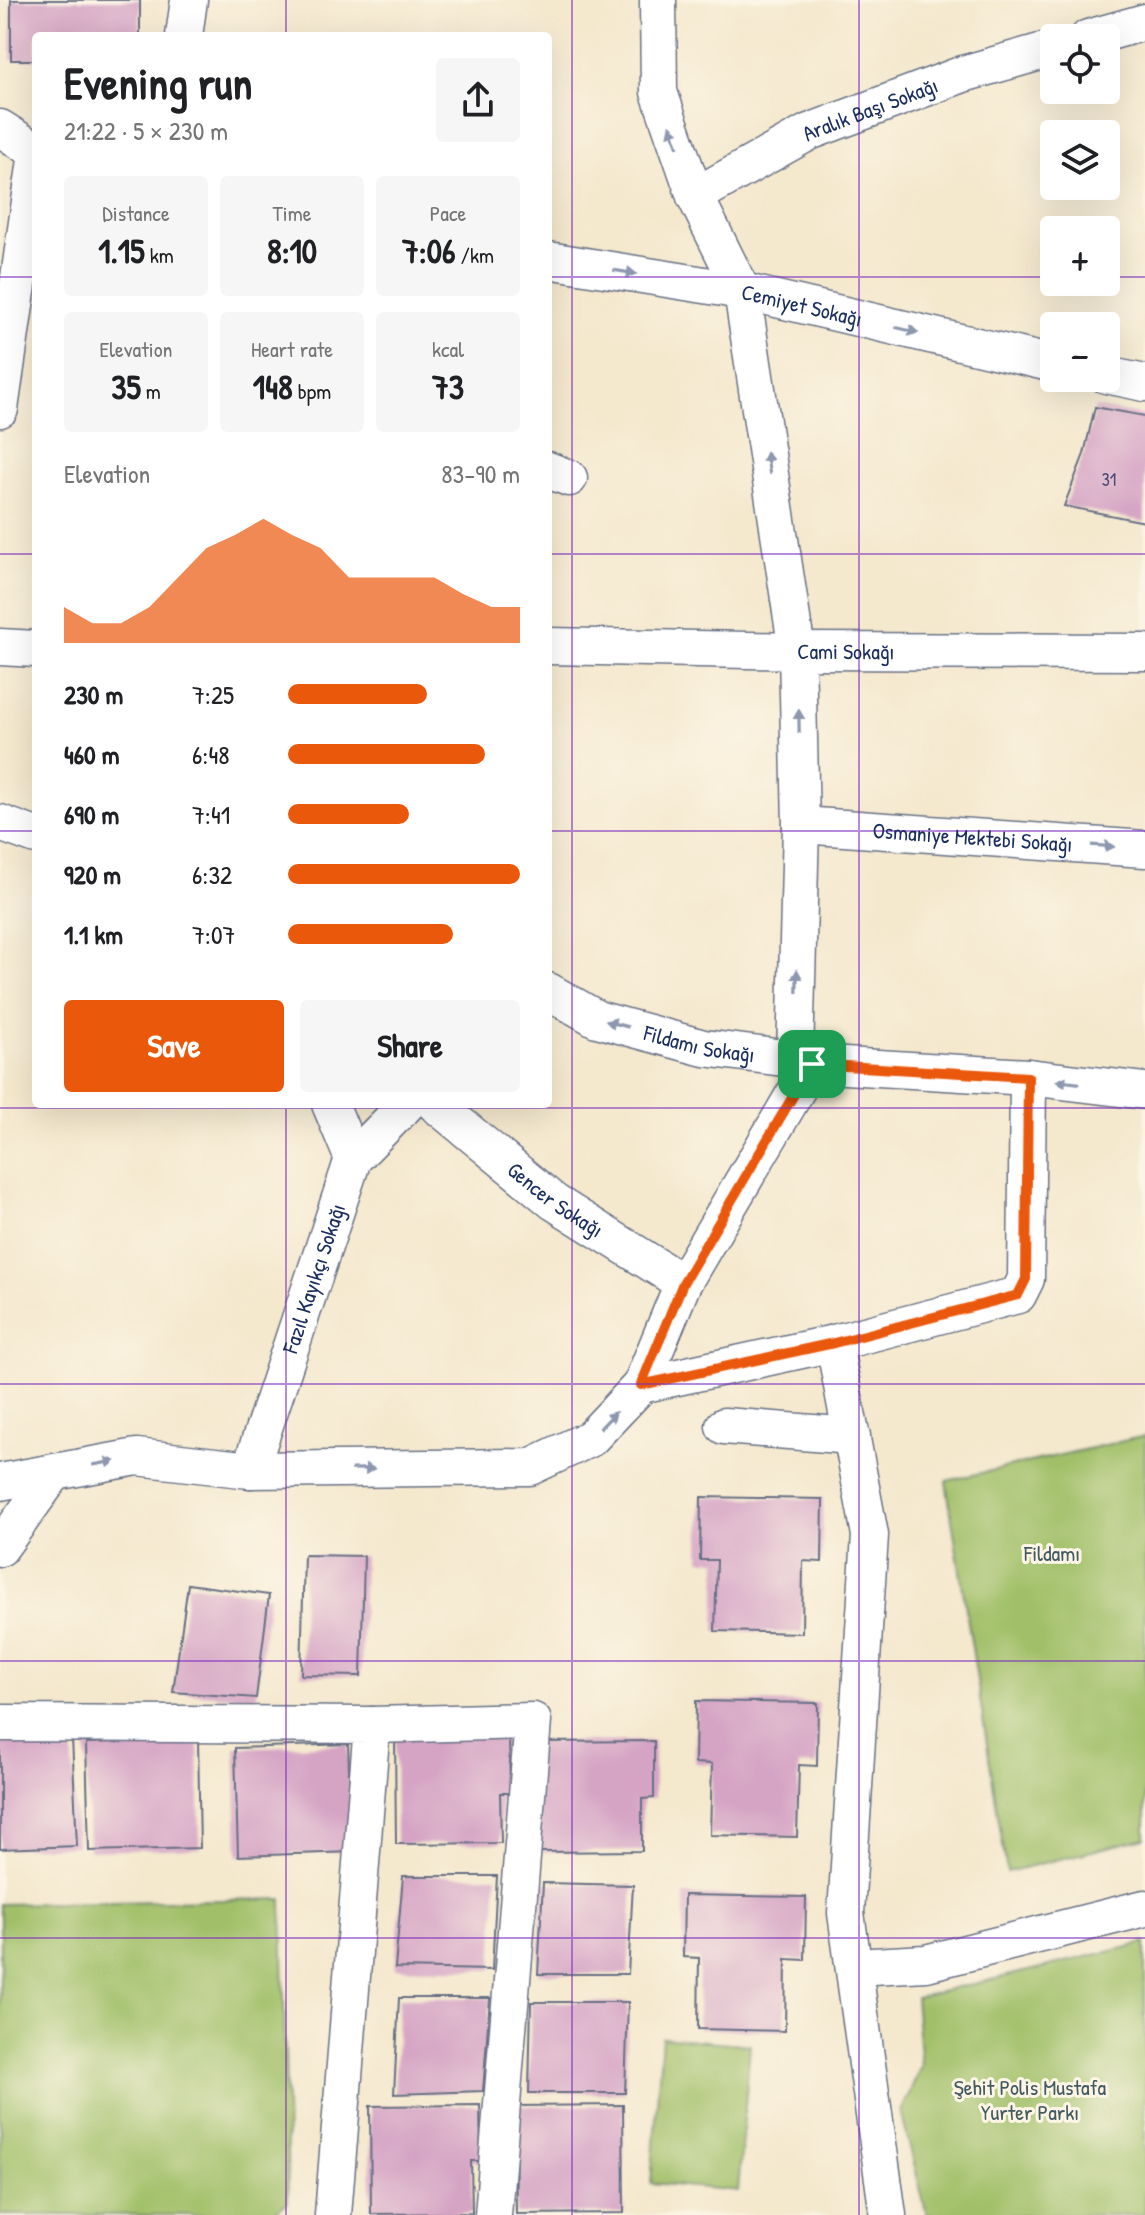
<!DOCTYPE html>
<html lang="en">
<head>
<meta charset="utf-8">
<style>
  :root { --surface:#fff; --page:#f6f6f6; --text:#202124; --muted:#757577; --accent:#ea580c }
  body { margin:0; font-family:"Patrick Hand",sans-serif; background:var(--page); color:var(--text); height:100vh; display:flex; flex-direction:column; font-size:30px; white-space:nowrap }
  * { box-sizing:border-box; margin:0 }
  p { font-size:26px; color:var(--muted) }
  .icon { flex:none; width:44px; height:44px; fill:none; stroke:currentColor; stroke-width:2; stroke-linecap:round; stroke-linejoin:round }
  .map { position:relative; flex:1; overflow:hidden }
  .side { position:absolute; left:32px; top:32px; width:520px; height:1076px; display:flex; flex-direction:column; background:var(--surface); border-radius:8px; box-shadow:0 8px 32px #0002 }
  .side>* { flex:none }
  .tools { position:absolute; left:1040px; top:24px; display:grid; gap:16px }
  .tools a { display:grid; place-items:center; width:80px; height:80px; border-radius:8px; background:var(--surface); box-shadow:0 8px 32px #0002; font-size:40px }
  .pin { position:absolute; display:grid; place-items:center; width:68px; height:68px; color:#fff; margin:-34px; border-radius:16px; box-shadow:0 4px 12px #0006 }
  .round { display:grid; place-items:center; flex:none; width:84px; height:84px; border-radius:8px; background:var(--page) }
  .overview { display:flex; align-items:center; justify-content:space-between; height:136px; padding:0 32px }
  h1 { font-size:44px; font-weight:800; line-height:60px }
  .figures { display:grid; grid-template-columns:repeat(3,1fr); gap:12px; height:136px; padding:8px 32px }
  .figures div { display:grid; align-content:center; border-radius:8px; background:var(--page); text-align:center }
  .figures b { font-size:34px; font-weight:800 }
  .figures small { font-size:22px; font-weight:400 }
  .figures p { font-size:22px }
  .chart { height:224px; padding:16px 32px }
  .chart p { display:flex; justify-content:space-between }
  .chart svg { width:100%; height:144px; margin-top:8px; fill:var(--accent); opacity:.7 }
  .cta { display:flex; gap:16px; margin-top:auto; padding:16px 32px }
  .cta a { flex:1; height:92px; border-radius:8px; background:var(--accent); color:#fff; font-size:32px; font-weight:800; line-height:92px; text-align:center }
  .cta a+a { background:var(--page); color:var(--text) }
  ul { padding:0 32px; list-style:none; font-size:26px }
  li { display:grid; grid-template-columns:128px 96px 1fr; align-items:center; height:60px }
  li i { height:20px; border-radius:10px; background:var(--accent) }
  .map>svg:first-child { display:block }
  .green { fill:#a0bf67; stroke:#5e7762; stroke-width:2 }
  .building { fill:#d5a4c5 }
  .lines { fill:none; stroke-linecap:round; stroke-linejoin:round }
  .minor-casing { stroke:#677085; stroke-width:39 }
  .minor { stroke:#fff; stroke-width:36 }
  .oneway { fill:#8d97ae }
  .route-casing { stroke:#fff; stroke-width:16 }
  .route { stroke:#ea580c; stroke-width:10 }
  .grid { fill:none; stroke:#7b2cbf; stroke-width:2; stroke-opacity:0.55 }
  .labels { text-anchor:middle; stroke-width:6; stroke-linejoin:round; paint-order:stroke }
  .number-label { font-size:18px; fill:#4a4c78 }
  .street-label { font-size:22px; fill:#1b2f5e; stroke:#fcf5e5 }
  .park-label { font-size:22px; fill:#435a61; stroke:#fcf5e5 }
</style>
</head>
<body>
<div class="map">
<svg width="1145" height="2215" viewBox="0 0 1145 2215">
  <rect width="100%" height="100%" fill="#fcf5e5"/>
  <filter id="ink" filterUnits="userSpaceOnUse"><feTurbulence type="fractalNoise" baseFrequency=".0125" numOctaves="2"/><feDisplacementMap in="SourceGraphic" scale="16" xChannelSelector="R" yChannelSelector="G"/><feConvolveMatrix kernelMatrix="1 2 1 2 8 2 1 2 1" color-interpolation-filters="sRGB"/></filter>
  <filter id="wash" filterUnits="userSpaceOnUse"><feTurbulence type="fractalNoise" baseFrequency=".006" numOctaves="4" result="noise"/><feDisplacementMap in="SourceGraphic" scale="32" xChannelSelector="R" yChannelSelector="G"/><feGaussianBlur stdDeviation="1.8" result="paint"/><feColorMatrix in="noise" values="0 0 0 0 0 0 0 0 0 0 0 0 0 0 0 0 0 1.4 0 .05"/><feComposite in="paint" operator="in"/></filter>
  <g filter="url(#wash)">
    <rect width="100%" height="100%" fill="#f4e8cd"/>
    <path class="green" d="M1145,1436V1838L1007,1872L946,1481Z
      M282,1899L288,2202L271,2215H0V1904Z
      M1145,1943V2215H927L901,2112L921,2066L915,1998Z
      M662,2037L750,2045L738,2191L651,2183Z"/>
    <g id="blocks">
      <path class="building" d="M11,0H140V36H36V60H11Z
        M1095,407L1145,416V522L1064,506L1084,454Z
        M701,1497L823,1499L822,1562L803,1561L802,1633L715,1631L717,1560H700Z
        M304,1555L364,1556L361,1676L301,1675Z
        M188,1584L269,1595L256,1698L173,1692Z
        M696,1701L818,1703L817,1766L799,1765L797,1837L710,1835L712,1764L695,1763Z
        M509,1735L510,1793H500L501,1843L396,1844L395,1736Z
        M72,1738L77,1846L0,1849V1741Z
        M198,1740L200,1848L89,1851L86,1743Z
        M654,1741V1798L642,1799V1851L539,1852L538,1742Z
        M348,1744L352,1852L238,1856L235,1748Z
        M403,1876H497L492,1970L395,1968Z
        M543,1883L633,1885L628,1974H538Z
        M684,1895L806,1897L805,1960L786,1959L785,2031L698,2029L699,1958L683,1957Z
        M399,1998H490L483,2091L394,2094Z
        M531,2002H628L625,2093H529Z
        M480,2105L481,2161H471L472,2213L371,2214L370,2106Z
        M623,2105L624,2213L516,2214L515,2106Z"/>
    </g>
  </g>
  <g filter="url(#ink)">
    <use href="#blocks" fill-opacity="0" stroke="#677085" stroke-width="2"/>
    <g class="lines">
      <g class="minor-casing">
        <g id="minor">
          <path d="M658,0L659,92L695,196L742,291L797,651L801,825L795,1059"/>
          <path d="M184,36L189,0"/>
          <path d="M1088,38L1145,22"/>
          <path d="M0,128L36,151"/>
          <path id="s1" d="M695,196L809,132L963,74L1054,48"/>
          <path id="s2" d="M548,260L742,291L1054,364"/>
          <path d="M1106,375L1145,383"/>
          <path d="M0,409L36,160"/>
          <path d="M548,470L569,478"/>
          <path id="s3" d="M548,646L797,651L1145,652"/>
          <path d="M0,647L36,649"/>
          <path d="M0,823L36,836"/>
          <path id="s4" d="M801,825L1145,849"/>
          <path id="s5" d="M548,991L597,1019L704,1048L807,1061L812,1064L1028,1077L1145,1091"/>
          <path d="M330,1104L353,1159"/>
          <path id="s6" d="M435,1104L554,1202L683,1283"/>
          <path d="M834,1343L870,1535L846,1913L888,2215"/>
          <path d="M641,1385L834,1343L1018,1295L1026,1279L1028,1077"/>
          <path d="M724,1426L852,1436"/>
          <path id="s7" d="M250,1470L353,1159L407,1104"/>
          <path d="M0,1482L137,1457L250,1470L530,1467L591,1438L641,1385L683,1283L812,1064"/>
          <path d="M0,1548L55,1472"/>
          <path d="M0,1723L372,1725L333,2215"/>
          <path d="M372,1725L533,1721L493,2215"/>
          <path d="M854,1967L926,1963L1145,1908"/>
        </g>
      </g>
      <use href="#minor" class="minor"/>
    </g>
    <defs><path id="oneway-solid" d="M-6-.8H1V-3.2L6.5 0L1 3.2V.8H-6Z" transform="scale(2)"/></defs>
    <g class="oneway">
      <use href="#oneway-solid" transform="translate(674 136) rotate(-109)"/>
      <use href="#oneway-solid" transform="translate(625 272) rotate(9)"/>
      <use href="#oneway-solid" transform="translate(907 330) rotate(13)"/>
      <use href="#oneway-solid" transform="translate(768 463) rotate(-99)"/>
      <use href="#oneway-solid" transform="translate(799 721) rotate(-91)"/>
      <use href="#oneway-solid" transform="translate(1103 846) rotate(4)"/>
      <use href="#oneway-solid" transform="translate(797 981) rotate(-89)"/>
      <use href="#oneway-solid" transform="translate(617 1024) rotate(-165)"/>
      <use href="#oneway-solid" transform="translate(1068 1082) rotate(-173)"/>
      <use href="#oneway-solid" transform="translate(608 1420) rotate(-46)"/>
      <use href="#oneway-solid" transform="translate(104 1463) rotate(-10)"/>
      <use href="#oneway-solid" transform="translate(363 1469) rotate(-1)"/>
    </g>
  </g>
  <g class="lines" filter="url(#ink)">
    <g class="route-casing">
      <path id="route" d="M812,1064L1028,1077L1026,1279L1018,1295L834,1343L641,1385L683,1283Z"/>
    </g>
    <use href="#route" class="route"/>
  </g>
  <path class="grid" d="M286,0V36M572,0V2215M859,0V2215M0,277H36M548,277H1054M1106,277H1145M0,554H36M548,554H1145M0,831H36M548,831H1145M286,1104V2215M0,1108H1145M0,1384H1145M0,1661H1145M0,1938H1145"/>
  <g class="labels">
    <g class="number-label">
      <text x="1109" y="486">31</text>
    </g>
    <g class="street-label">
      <text dy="8" stroke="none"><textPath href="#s1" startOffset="196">Aralık Başı Sokağı</textPath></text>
      <text dy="8" stroke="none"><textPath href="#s2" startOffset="258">Cemiyet Sokağı</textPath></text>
      <text dy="8" stroke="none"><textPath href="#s3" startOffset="298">Cami Sokağı</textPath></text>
      <text dy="8" stroke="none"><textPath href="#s4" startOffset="172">Osmaniye Mektebi Sokağı</textPath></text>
      <text dy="8" stroke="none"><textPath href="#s5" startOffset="162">Fildamı Sokağı</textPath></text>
      <text dy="8" stroke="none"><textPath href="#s6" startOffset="154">Gencer Sokağı</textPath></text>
      <text dy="8" stroke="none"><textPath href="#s7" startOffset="202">Fazıl Kayıkçı Sokağı</textPath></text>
    </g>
    <g class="park-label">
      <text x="1052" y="1561">Fildamı</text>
      <text x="1030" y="2095">Şehit Polis Mustafa<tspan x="1030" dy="25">Yurter Parkı</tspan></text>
    </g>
  </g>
</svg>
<div class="tools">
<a><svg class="icon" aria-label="locate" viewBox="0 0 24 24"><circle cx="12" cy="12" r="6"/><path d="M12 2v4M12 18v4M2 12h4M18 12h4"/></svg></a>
<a><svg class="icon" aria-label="layers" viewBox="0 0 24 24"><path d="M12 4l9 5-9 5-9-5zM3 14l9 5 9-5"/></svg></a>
<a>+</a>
<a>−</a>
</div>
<div class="pin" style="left:812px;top:1064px;background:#1e9e55"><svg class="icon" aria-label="arrive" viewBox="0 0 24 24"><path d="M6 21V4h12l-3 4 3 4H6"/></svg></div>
<section class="side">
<div class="overview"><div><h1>Evening run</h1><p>21:22 · 5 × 230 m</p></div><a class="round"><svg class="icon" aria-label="share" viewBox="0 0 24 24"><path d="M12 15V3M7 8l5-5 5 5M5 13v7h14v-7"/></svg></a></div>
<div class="figures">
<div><p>Distance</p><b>1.15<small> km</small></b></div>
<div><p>Time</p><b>8:10</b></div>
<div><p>Pace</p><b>7:06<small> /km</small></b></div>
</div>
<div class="figures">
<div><p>Elevation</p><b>35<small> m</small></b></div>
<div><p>Heart rate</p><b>148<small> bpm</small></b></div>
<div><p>kcal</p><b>73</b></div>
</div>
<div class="chart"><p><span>Elevation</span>83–90 m</p>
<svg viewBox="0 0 160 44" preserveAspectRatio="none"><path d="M0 44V33L10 38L20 38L30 33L40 24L50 15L60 11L70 6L80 11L90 15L100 24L110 24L120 24L130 24L140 29L150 33L160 33V44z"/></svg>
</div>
<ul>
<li><b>230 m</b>7:25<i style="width:60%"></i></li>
<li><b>460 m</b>6:48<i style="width:85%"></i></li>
<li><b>690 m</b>7:41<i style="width:52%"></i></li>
<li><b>920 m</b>6:32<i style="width:100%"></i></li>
<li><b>1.1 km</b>7:07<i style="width:71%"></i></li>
</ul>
<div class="cta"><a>Save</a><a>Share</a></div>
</section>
</div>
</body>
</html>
